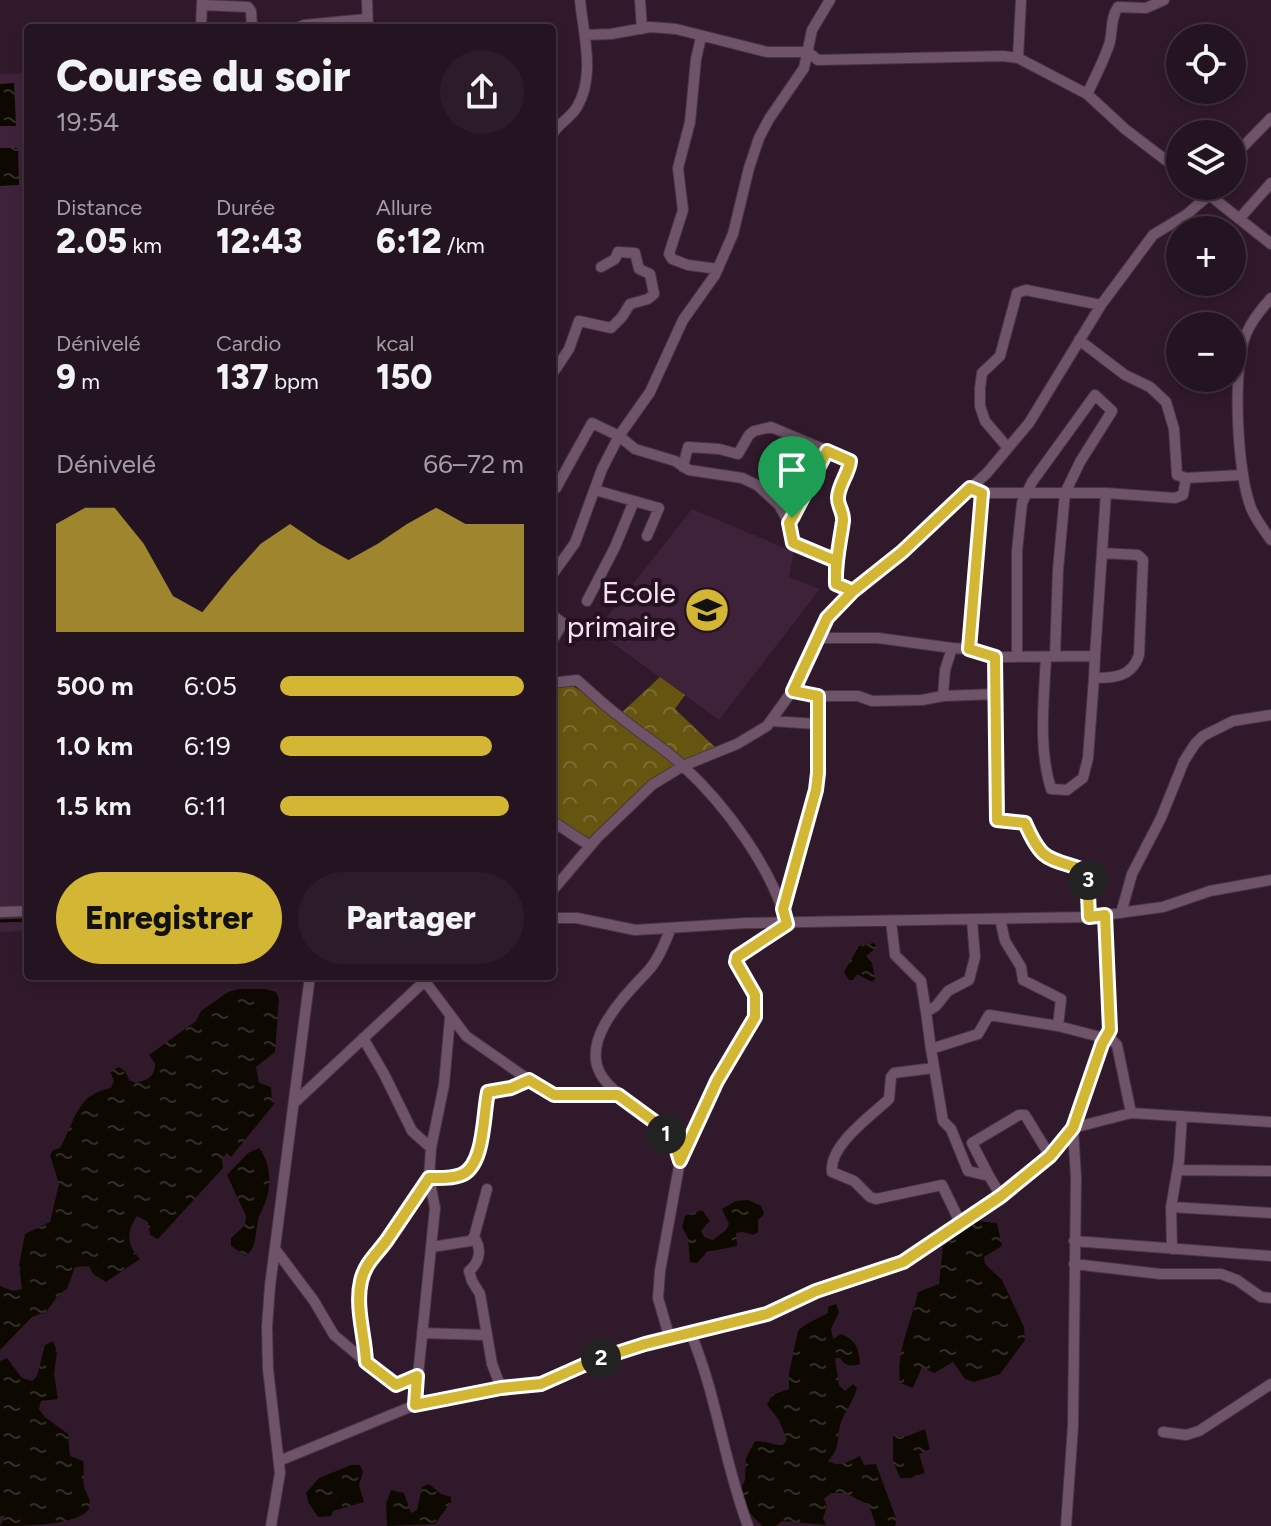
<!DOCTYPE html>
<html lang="fr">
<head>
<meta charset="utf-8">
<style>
  :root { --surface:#241320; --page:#2c1c29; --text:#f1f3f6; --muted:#a39ea5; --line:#41323e; --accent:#d4b635 }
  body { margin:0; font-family:Figtree,sans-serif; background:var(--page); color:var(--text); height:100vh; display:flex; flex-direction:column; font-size:30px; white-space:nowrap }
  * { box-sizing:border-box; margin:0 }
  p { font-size:26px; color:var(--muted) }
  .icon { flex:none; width:44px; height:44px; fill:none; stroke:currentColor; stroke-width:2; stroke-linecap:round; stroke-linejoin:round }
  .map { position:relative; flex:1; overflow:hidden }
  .drawer { position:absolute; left:24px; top:24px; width:532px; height:956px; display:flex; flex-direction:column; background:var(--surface); border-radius:8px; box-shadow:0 4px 12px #0003,0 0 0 2px var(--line) }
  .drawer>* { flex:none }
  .tools { position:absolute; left:1166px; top:24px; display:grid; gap:16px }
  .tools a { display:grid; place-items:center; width:80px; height:80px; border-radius:50%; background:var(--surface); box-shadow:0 4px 12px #0003,0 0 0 2px var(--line); font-size:40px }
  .pin { position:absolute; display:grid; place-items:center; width:68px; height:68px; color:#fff; margin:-82px -34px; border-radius:50% 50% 50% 0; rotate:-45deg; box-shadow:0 0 8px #0007 }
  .pin .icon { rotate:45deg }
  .km { position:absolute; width:40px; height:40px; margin:-20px; border-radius:50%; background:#222; color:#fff; font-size:22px; line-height:40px; text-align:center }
  .round { display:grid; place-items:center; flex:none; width:84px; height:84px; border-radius:42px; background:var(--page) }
  .summary { display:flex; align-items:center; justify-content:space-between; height:136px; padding:0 32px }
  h1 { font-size:44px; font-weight:800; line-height:60px }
  .figures { display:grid; grid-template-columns:repeat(3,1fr); gap:12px; height:136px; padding:8px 32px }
  .figures div { display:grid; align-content:center }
  .figures b { font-size:34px; font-weight:800 }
  .figures small { font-size:22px; font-weight:400 }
  .figures p { font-size:22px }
  .chart { height:224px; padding:16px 32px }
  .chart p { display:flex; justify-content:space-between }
  .chart svg { width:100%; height:144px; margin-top:8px; fill:var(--accent); opacity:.7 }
  .primary-button { display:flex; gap:16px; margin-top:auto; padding:16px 32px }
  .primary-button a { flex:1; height:92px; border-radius:48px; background:var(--accent); color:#111; font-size:32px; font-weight:800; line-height:92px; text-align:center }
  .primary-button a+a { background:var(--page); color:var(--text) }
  ul { padding:0 32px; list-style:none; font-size:26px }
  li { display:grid; grid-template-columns:128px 96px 1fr; align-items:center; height:60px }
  li i { height:20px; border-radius:10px; background:var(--accent) }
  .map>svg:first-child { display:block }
  .built { fill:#3e2239 }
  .forest { fill:url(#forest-crowns) }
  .water { fill:url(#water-ripples) }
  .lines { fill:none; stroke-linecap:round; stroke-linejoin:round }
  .stream { stroke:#0e0900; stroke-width:3 }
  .minor-casing { stroke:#483544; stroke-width:12 }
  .minor { stroke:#6f5469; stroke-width:10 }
  .route-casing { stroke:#fff; stroke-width:16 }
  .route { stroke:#d4b635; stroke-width:10 }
  .labels { text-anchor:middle; stroke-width:8; stroke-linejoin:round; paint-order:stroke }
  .poi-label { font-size:30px; fill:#f4e4f0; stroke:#261022; text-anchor:end }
</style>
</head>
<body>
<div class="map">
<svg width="1271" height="1526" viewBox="0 0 1271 1526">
  <defs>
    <pattern id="forest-crowns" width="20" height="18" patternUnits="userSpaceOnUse" patternTransform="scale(2)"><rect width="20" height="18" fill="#655511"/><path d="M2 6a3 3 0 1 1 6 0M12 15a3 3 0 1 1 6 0" fill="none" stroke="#7c6d34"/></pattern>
    <pattern id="water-ripples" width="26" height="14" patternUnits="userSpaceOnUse" patternTransform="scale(2)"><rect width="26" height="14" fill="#0e0900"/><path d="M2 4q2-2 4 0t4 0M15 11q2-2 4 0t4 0" fill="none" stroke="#322d26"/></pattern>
  </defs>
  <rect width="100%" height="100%" fill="#30192b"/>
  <path class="built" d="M28,73V931L0,932V74Z
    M692,509L794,552L789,577L820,589L719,720L596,631Z"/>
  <path class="forest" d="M660,677L685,695L675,709L719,751L657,777L589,842L552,815V680L561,678L618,716Z"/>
  <path class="water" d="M14,83L16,126H0V84Z
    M0,148H18L19,185L0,186Z
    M874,943L877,947L866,956L872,963L875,979L872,982L857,974L853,980H849L844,972L859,946Z
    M239,989H265L276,992L279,999L275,1052L256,1067L259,1083L271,1087L272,1101L275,1103L231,1157L227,1153L222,1159L223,1168L158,1239L150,1235L148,1222L137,1216C126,1232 127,1245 140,1259L106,1282L93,1274L89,1266L75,1267L67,1289L59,1294L46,1312L32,1317L0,1350V1286L13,1291L22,1289L19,1265L25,1234L50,1222L59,1184L50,1155L53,1150L60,1148C75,1122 76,1094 111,1088L114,1081L110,1071L119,1067L125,1071L129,1080L136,1083C149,1079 155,1077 155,1063L149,1055L196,1021L201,1011L228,992Z
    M259,1148C271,1162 272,1187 265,1203C263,1209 259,1214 258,1221C255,1234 257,1247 246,1256L231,1246V1238L245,1225L246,1216L227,1175L248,1153Z
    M748,1200L761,1206L764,1214L758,1220V1232L754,1235L743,1232L736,1233L737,1246L707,1252L697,1263L690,1262L688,1238L682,1227L685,1216L702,1210L710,1221L701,1231L704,1237L713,1240L726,1230L729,1224L722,1209L736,1201Z
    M977,1221L997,1223L1002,1246L984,1257L985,1264L1002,1280L1024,1327L1025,1340L1000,1374L974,1382L965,1379L953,1362L934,1373L922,1367L913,1388L900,1383C896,1350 911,1324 918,1292L939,1284L943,1246Z
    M836,1304L839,1312L831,1329L833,1339L841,1334C856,1340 859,1348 860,1364C851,1367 845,1366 840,1358H835L839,1385L845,1391L853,1384L857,1388C854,1401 844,1412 840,1425C837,1440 840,1449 828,1461C838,1468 850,1461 860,1456L864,1465L876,1464L897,1521L895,1526H876L869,1505L845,1493H831L824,1499L827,1506L823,1518L826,1525L837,1526L782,1521L776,1526H762L745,1508L740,1490L745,1480L746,1458L755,1441C767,1441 775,1446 783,1445L787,1440L779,1420L767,1405L772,1395L789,1389V1373L798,1331C803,1324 820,1318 828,1313V1307Z
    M53,1341L57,1352L54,1374L58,1399L41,1401L39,1409L45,1417L68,1434L70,1456L83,1461C85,1470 82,1478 84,1486C85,1492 90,1497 90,1504C90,1526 21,1526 0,1526L5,1516H0V1361L7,1358L22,1378L32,1381L37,1376L45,1345Z
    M925,1429L930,1450L919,1454L925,1473L910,1478H900L893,1461V1436H908Z
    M351,1465H360L363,1472L359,1485L364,1502L333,1511L331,1516L318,1517L308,1502L306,1493L319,1478Z
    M429,1484L441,1494L451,1497V1502L435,1524L387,1526L386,1504L391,1490L404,1493L411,1513L417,1510L422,1487Z"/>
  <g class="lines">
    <path class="stream" d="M0,921L28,920"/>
    <g class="minor-casing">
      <path id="minor" d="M367,0L368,28
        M640,0L642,29
        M202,5L248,7L251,11L252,28
        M201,28L202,2
        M297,28L304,25L367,19
        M585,35L611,34L650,27L676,29L767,52H808L818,60L1003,56L1018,58L1087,94L1125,129L1180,171
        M701,37L696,59L690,122L678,168L683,210L669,254L672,259L688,265L718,269
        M1018,58L1021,0
        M1087,94C1095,78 1103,62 1109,45C1113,33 1110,18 1118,7L1146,8L1164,0
        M552,135C558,123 571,118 577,107C596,76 583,33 580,0
        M1232,158L1271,118
        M1198,186L1271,244
        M1239,219L1271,183
        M1271,298C1261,309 1252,320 1246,334C1232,371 1237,472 1251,508C1256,520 1264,530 1271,540
        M1079,340L1125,375L1150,387L1166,402L1174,429L1177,475L1186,478
        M552,371L555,370L569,349L579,321L611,328L622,317L630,304L648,299L654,294L650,274L639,269L635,253L618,252L615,259L601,267
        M1008,448L985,421L980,406V388L982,373L1000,356L1017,293L1026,290L1101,305
        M683,467L688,447L719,449L738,454L749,435L754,431L771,427L847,459L851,465L838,497L844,519L837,550L836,584L853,591
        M970,488L982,493H1106L1175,498L1183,495L1186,478L1242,475
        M552,490L556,488L592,423L619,436L635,449L675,461L689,470L742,478L757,485L779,505L791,527L793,543L836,561
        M634,501L659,508L647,536
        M789,523L827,451
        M552,575L575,543L602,469L619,436L650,392L683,320L715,275L733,234L749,168L759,138L769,119L804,68L812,30L830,0
        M587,601L615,547L634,501L595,490
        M552,615L563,623L552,641
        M952,648L969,649L995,657L1095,656L1094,678C1114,678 1132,677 1139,655L1143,560L1138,555L1102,553
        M969,649L982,493
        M1095,656L1106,493
        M995,657L997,820L1025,823C1044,864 1048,857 1087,871L1089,917
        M1017,657V551L1022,503L1032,482L1095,395L1112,411L1080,462L1065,493L1058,570L1055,656
        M1046,657C1044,699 1038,748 1051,789L1067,790L1083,778L1088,758L1094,678
        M552,683L577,680C591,692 604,705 619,716C639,733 663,747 682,765C725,804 772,868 787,924L737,957L736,962L755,995V1017L717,1081L680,1161
        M793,691L818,696H858L872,701L922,700L943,696L945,670L952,648L878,638H817
        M943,696L997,694
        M771,721L817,724
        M552,821L590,846
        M552,891L597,838L652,785L683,766L737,744L767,726L798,683L821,630L835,607L902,552L987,473L1029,423L1101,305L1153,235L1186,215L1209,195
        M783,909L816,790L818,773V696
        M0,912L28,911
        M1121,913L1132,874L1161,818L1184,761L1195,744L1203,736L1233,721L1271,715
        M552,918H577L635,930L746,923L1089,917L1163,907L1210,891L1271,880
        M1000,919L1005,941L1021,967L1023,980L1061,999L1058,1026
        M972,920L975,957L969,980L948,991L936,1006L926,1012L931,1049L978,1034L989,1015L1058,1026L1112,1040L1117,1045L1131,1113
        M891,921L895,955L921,981L926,1012
        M421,976L466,1036L545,1091L554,1095H618
        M363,1038L384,1074L412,1131L431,1148
        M931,1049L943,1121L951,1129L968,1171L989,1176L1001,1196
        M933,1068L894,1073L891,1077L889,1099C871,1116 829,1145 832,1172L854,1181L870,1197L876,1199L942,1185L961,1224
        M294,1103L428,978
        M1178,1170L1271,1171
        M989,1176L972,1143L1019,1115H1025L1050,1156
        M1171,1207L1179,1161L1182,1116
        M474,1237C482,1249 480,1262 469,1271L472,1281L480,1294L492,1364L501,1388
        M1074,1241L1271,1256
        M432,1247L470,1241L474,1237L487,1189
        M275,1249L314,1301L334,1335L366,1362
        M1172,1249L1171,1207L1271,1213
        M1074,1264L1160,1274H1221L1237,1280L1261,1297L1271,1298
        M422,1333L486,1335
        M691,1334C717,1396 724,1463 748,1526
        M670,1339L658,1298L660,1271L680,1161C676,1147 668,1134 658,1124C626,1094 574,1080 605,1024C617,1003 632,988 648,971C659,959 665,942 671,928
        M417,1376L396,1385L366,1362L360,1302V1283L366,1266L384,1244L429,1178C439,1178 451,1179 461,1175C485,1166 483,1114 488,1092L511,1088L529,1080
        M415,1405L435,1208L429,1178L431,1148L444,1085L450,1018
        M1163,1432L1186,1435L1199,1431L1271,1384
        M279,1461L415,1405L501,1388L541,1384L595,1360L645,1344L767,1314L816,1291L903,1262L917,1255L1001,1196L1050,1156L1073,1128L1102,1044L1110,1030L1105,915
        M271,1526L280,1473L268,1369L267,1327L270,1286L310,976
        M1066,1526L1073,1426L1076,1178L1073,1128L1131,1113L1271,1122"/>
    </g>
    <use href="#minor" class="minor"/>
  </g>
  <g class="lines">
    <g class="route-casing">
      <path id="route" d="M792,518L789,523L793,543L836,561V584L853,591L827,618L793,691L818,696V773L816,790L783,909L787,924L737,957L736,962L755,995V1017L717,1081L680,1161L676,1148L659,1125L618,1095H554L529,1080L511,1088L488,1092C483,1114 485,1166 461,1175C451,1179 439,1178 429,1178C415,1199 401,1219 387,1240C377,1254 365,1263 361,1281C355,1307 365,1336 366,1362L396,1385L417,1376L415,1405L501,1388L541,1384L595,1360L645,1344L767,1314L816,1291L903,1262L1001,1196L1050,1156L1073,1128L1102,1044L1110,1030L1105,915L1089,917L1087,871C1048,857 1043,864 1025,823L997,820L995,657L969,649L982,493L970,488L902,552L853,591L836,584C835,562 840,543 843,521C844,512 837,505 838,497C839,484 849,473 850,461L827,451L792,518"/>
    </g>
    <use href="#route" class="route"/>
  </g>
  <defs>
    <g id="school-disc" transform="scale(2.3)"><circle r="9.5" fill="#d4b635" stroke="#261022"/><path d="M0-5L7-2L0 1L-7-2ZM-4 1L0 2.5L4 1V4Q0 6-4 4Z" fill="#111"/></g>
  </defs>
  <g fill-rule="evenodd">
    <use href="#school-disc" x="707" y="610"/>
  </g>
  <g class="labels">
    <g class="poi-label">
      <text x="676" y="603">Ecole<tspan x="676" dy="34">primaire</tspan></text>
    </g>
  </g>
</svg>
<div class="tools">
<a><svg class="icon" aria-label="locate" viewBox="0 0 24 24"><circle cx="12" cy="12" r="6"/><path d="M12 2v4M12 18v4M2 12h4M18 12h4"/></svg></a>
<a><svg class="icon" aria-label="layers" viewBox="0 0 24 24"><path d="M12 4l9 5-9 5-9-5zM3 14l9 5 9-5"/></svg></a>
<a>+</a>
<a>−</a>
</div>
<div class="pin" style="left:792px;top:518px;background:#1e9e55"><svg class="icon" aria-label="arrive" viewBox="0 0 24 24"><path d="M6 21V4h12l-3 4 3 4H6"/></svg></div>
<b class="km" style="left:666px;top:1134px">1</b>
<b class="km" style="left:601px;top:1358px">2</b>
<b class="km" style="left:1088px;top:880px">3</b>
<section class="drawer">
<div class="summary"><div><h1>Course du soir</h1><p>19:54</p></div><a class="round"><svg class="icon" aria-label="share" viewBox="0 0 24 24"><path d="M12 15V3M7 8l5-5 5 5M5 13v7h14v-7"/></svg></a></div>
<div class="figures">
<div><p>Distance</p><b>2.05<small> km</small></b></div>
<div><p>Durée</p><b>12:43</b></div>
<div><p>Allure</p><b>6:12<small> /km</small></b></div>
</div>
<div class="figures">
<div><p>Dénivelé</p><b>9<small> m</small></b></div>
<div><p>Cardio</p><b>137<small> bpm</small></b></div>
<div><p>kcal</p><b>150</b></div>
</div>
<div class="chart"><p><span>Dénivelé</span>66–72 m</p>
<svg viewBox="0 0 160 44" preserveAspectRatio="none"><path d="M0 44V11L10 6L20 6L30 17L40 33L50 38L60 27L70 17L80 11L90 17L100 22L110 17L120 11L130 6L140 11L150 11L160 11V44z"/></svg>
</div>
<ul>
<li><b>500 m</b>6:05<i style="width:100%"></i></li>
<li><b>1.0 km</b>6:19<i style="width:87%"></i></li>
<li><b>1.5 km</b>6:11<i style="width:94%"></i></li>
</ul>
<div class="primary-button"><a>Enregistrer</a><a>Partager</a></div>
</section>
</div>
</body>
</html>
